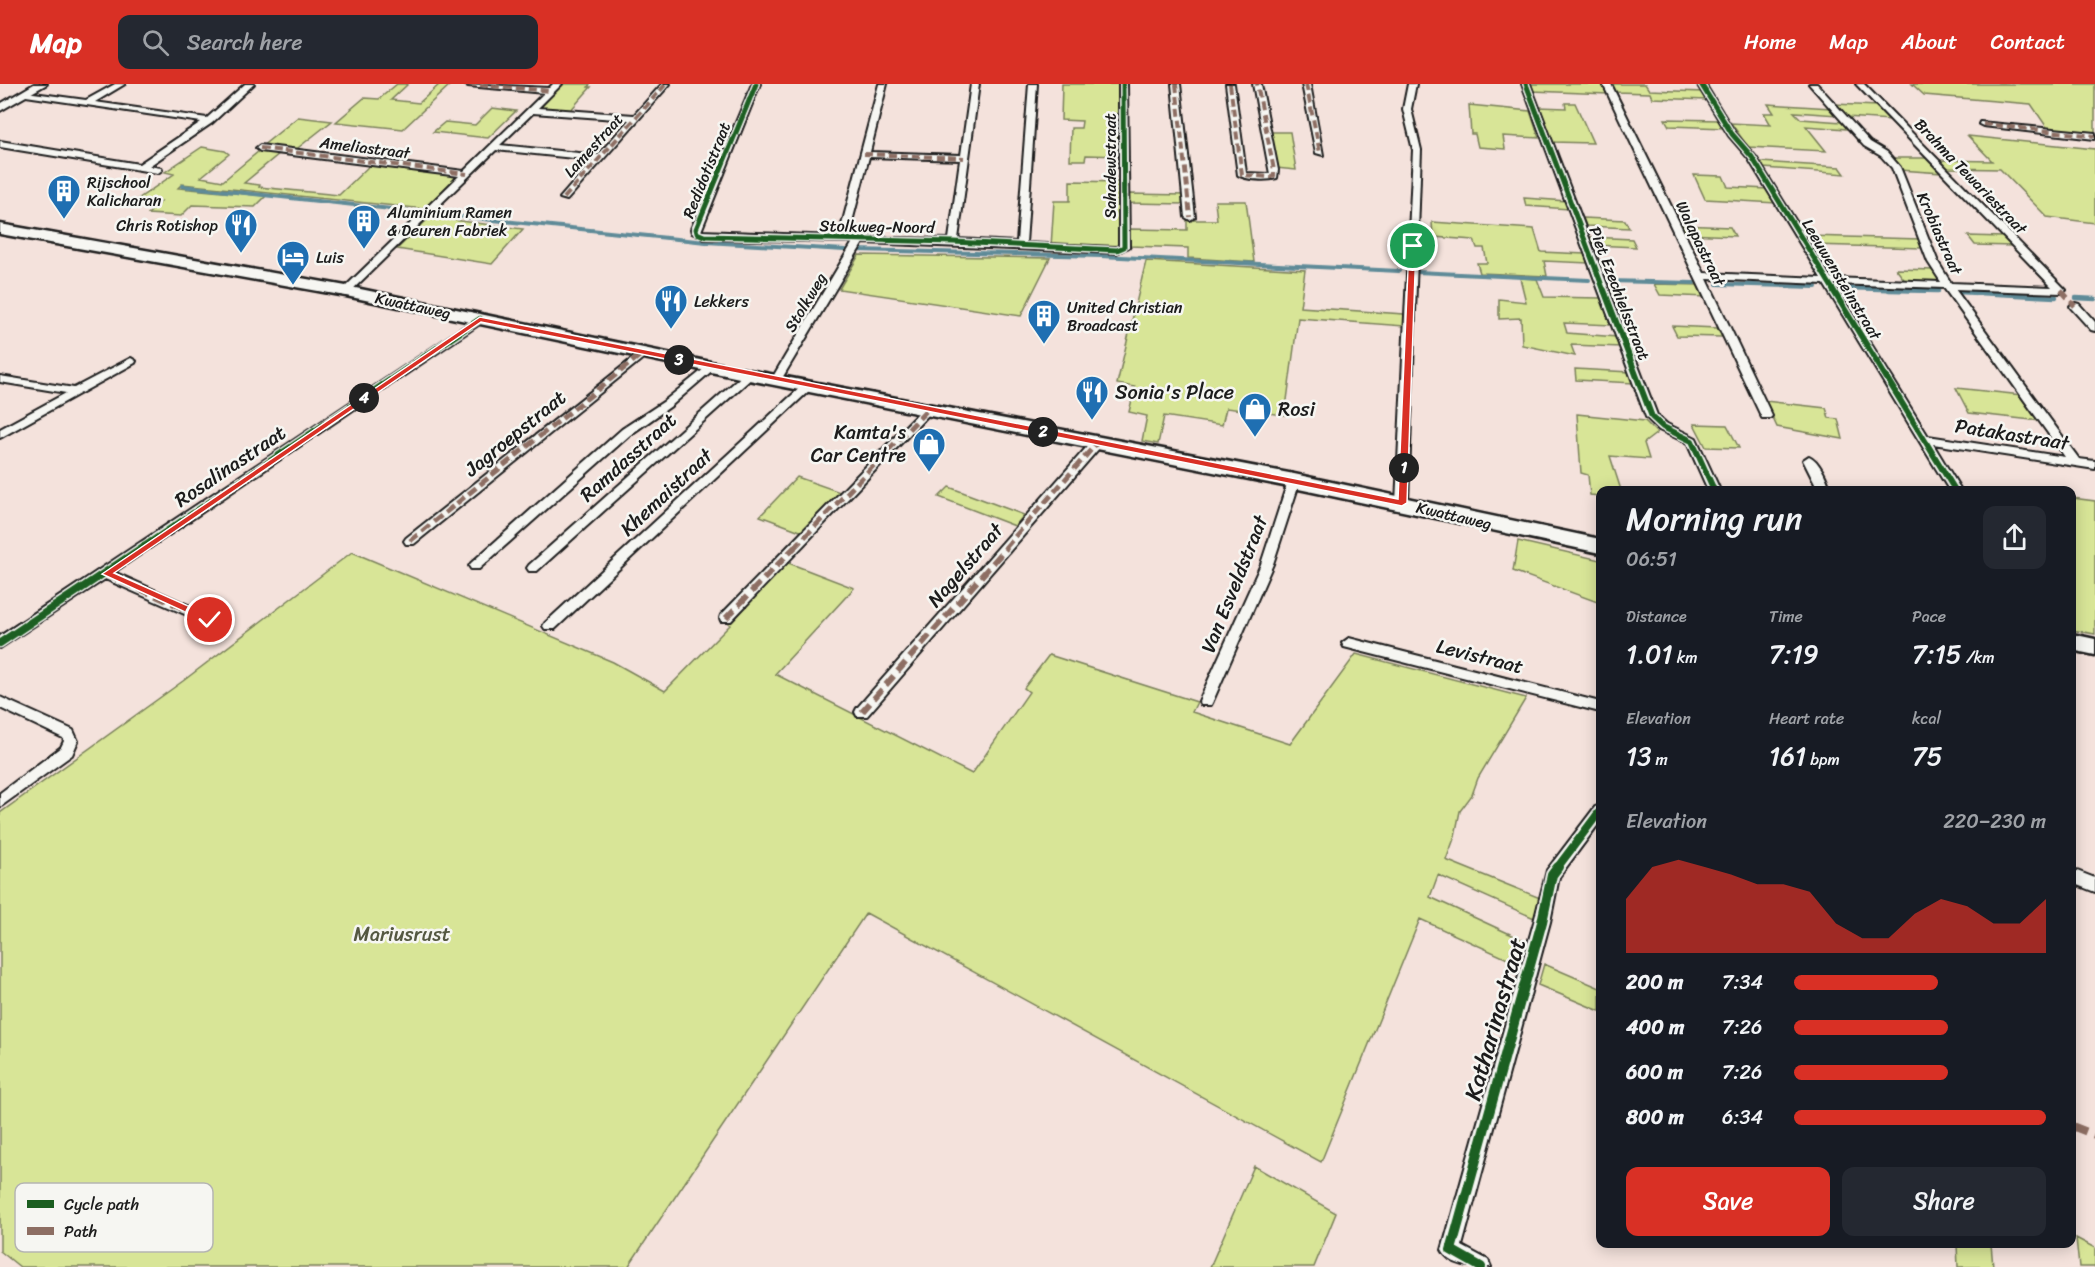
<!DOCTYPE html>
<html lang="en">
<head>
<meta charset="utf-8">
<style>
  :root { --surface:#171b24; --page:#242831; --text:#f1f3f6; --muted:#9ea1a6; --accent:#d93025 }
  body { margin:0; font-family:Sriracha,sans-serif; background:var(--page); color:var(--text); height:100vh; display:flex; flex-direction:column; font-size:22px; white-space:nowrap }
  * { box-sizing:border-box; margin:0 }
  p { font-size:20px; color:var(--muted) }
  .icon { flex:none; width:33px; height:33px; fill:none; stroke:currentColor; stroke-width:2; stroke-linecap:round; stroke-linejoin:round }
  .map { position:relative; flex:1; overflow:hidden }
  .side { position:absolute; left:1596px; top:402px; width:480px; height:762px; display:flex; flex-direction:column; background:var(--surface); border-radius:12px; box-shadow:0 3px 15px #0003 }
  .side>* { flex:none }
  .pin { position:absolute; display:grid; place-items:center; width:51px; height:51px; color:#fff; margin:-26px; border:3px solid #fff; border-radius:50%; box-shadow:0 2px 6px #0007 }
  .km { position:absolute; width:30px; height:30px; margin:-15px; border-radius:50%; background:#222; color:#fff; font-size:16px; line-height:30px; text-align:center }
  .round { display:grid; place-items:center; flex:none; width:63px; height:63px; border-radius:12px; background:var(--page) }
  .head { display:flex; align-items:center; justify-content:space-between; height:102px; padding:0 30px }
  h1 { font-size:33px; font-weight:600; line-height:45px }
  .stats { display:grid; grid-template-columns:repeat(3,1fr); gap:9px; height:102px; padding:6px 30px }
  .stats div { display:grid; align-content:center }
  .stats b { font-size:26px; font-weight:600 }
  .stats small { font-size:16px; font-weight:400 }
  .stats p { font-size:16px }
  .chart { height:168px; padding:12px 30px }
  .chart p { display:flex; justify-content:space-between }
  .chart svg { width:100%; height:108px; margin-top:6px; fill:var(--accent); opacity:.7 }
  .action { display:flex; gap:12px; margin-top:auto; padding:12px 30px }
  .action a { flex:1; height:69px; border-radius:12px; background:var(--accent); color:#fff; font-size:24px; font-weight:600; line-height:69px; text-align:center }
  .action a+a { background:var(--page); color:var(--text) }
  ul { padding:0 30px; list-style:none; font-size:20px }
  li { display:grid; grid-template-columns:96px 72px 1fr; align-items:center; height:45px }
  li i { height:15px; border-radius:8px; background:var(--accent) }
  header { display:flex; align-items:center; gap:36px; box-sizing:border-box; height:84px; padding:0 30px; background:var(--accent); color:#fff }
  header strong { font-size:28px }
  nav { display:flex; gap:33px; margin-inline-start:auto; font-size:21px }
  .search { width:420px; height:54px; background:var(--page); display:flex; align-items:center; gap:15px; box-sizing:border-box; padding:0 21px; border-radius:12px; color:var(--muted); font-size:22px }
  .map>svg:first-child { display:block }
  .green { fill:#d8e597; stroke:#7a805a; stroke-width:1.5 }
  .lines { fill:none; stroke-linecap:round; stroke-linejoin:round }
  .stream-far1 { stroke:#5e8b98; stroke-width:4 }
  .stream { stroke:#5e8b98; stroke-width:4.5 }
  .minor-casing { stroke:#1c1c1c; stroke-width:4 }
  .tertiary-casing { stroke:#1c1c1c; stroke-width:4 }
  .primary-casing { stroke:#1c1c1c; stroke-width:5 }
  .minor { fill:#f6f6f2; fill-rule:evenodd }
  .tertiary { fill:#f6f6f2; fill-rule:evenodd }
  .primary { fill:#f6f6f2; fill-rule:evenodd }
  .quiet-far3 { stroke:#8d6e63; stroke-width:4; stroke-dasharray:8 4; stroke-linecap:butt }
  .quiet-far2 { stroke:#8d6e63; stroke-width:5; stroke-dasharray:10 5; stroke-linecap:butt }
  .quiet-far1 { stroke:#8d6e63; stroke-width:6; stroke-dasharray:12 6; stroke-linecap:butt }
  .quiet { stroke:#8d6e63; stroke-width:8; stroke-dasharray:15 8; stroke-linecap:butt }
  .cycleway-far3-casing { stroke:#f6f6f2; stroke-width:8 }
  .cycleway-far2-casing { stroke:#f6f6f2; stroke-width:9 }
  .cycleway-far1-casing { stroke:#f6f6f2; stroke-width:11 }
  .cycleway-casing { stroke:#f6f6f2; stroke-width:14 }
  .cycleway-far3 { stroke:#1b5e20; stroke-width:5 }
  .cycleway-far2 { stroke:#1b5e20; stroke-width:6 }
  .cycleway-far1 { stroke:#1b5e20; stroke-width:8 }
  .cycleway { stroke:#1b5e20; stroke-width:10 }
  .route { fill:#d93025; stroke:#fff; stroke-width:1.5 }
  .labels { text-anchor:middle; stroke-width:5; stroke-linejoin:round; paint-order:stroke }
  .far-street-label { font-size:16px; fill:#1c1c1c; stroke:#f6f6f2 }
  .far-poi-label { font-size:16px; fill:#1c1c1c; stroke:#f6f6f2; text-anchor:start }
  .poi-label { font-size:20px; fill:#1c1c1c; stroke:#f6f6f2; text-anchor:start }
  .street-label { font-size:20px; fill:#1c1c1c; stroke:#f6f6f2 }
  .park-label { font-size:20px; fill:#545841; stroke:#f6f6f2 }
  .near-street-label { font-size:24px; fill:#1c1c1c; stroke:#f6f6f2 }
  .key { fill:#f6f6f2; stroke:#b5b5b2; stroke-width:1.5 }
  .key-label { font-size:16px; fill:#1c1c1c }
</style>
</head>
<body>
<header>
<strong>Map</strong>
<div class="search"><svg class="icon" aria-label="search" viewBox="0 0 24 24"><circle cx="10" cy="10" r="6"/><path d="M15 15l6 6"/></svg>Search here</div>
<nav><a>Home</a><a>Map</a><a>About</a><a>Contact</a></nav>
</header>
<div class="map">
<svg width="2095" height="1183" viewBox="0 0 2095 1183">
  <rect width="100%" height="100%" fill="#f4e2dc"/>
  <filter id="ink" filterUnits="userSpaceOnUse"><feTurbulence type="fractalNoise" baseFrequency=".0167" numOctaves="2"/><feDisplacementMap in="SourceGraphic" scale="12" xChannelSelector="R" yChannelSelector="G"/><feConvolveMatrix kernelMatrix="1 2 1 2 8 2 1 2 1" color-interpolation-filters="sRGB"/></filter>
  <g filter="url(#ink)">
    <path class="green" d="M397,0H408L391,16L419,19L440,0H451L403,45L336,38L364,14L379,15Z
      M562,0H590L588,3H591L569,28L540,24Z
      M1062,0H1121L1123,72L1086,71L1085,76H1070L1071,44H1081L1082,37L1061,36Z
      M1529,0H1603L1608,10L1532,7Z
      M1611,0H1645L1649,6L1703,8L1707,16L1652,14L1650,9L1615,8Z
      M1912,0H2095V50L2048,45L2031,20L1924,11Z
      M1565,19H1575L1593,59L1552,58L1539,23L1566,24Z
      M1768,20L1831,24L1837,31L1794,28L1801,35L1842,38L1848,45L1806,42L1826,67L1748,63L1731,39L1771,41L1764,29H1774Z
      M1834,20L1878,22L1890,36L1846,33Z
      M1469,21L1530,27L1539,54L1503,52L1505,65L1478,63L1475,50H1471Z
      M492,24L516,27L488,54L433,48L445,38L475,41Z
      M298,33L332,37L294,67L261,63Z
      M1665,35L1720,36L1725,44L1669,42Z
      M1269,48H1290L1296,86L1276,84Z
      M1968,52L2095,65V139L2047,133L2000,85L1946,84L1938,76L1992,77Z
      M202,63L225,67L229,70L201,93L223,97L259,67L280,69L244,99L260,101L259,103L339,111L370,81L457,92L425,125L182,100L178,104L266,112L255,123L192,121L181,132L148,130L161,117L138,115L174,90L165,88Z
      M1892,74H1929L1943,89L1900,86Z
      M1761,78L1840,83L1845,90L1764,84Z
      M1694,91L1723,92L1728,103L1768,105L1776,119L1705,115Z
      M1070,97L1123,98L1124,164L1051,163L1054,117H1070Z
      M1128,110L1185,111L1186,120L1128,119Z
      M1524,114L1567,117L1569,125L1526,122Z
      M1215,117H1246L1254,178L1188,174V164L1130,162V145L1187,146V136H1217Z
      M430,133L523,145L492,180L397,165Z
      M1583,134L1625,136L1629,144L1586,142Z
      M1432,138L1534,145L1541,168L1585,170L1589,179L1544,177L1547,192L1480,189L1477,179H1487L1484,164H1477L1474,156L1433,153Z
      M1681,141L1730,143L1735,152L1686,150Z
      M1807,152L1921,155L1924,164L1812,161Z
      M1968,152L2004,153L2012,162L1975,161Z
      M1589,153L1632,155L1636,163L1593,161Z
      M859,171L1050,174L1021,232L839,205Z
      M1146,177L1305,186L1300,223L1404,230V242L1298,234L1285,331L1226,324L1222,341L1164,332L1158,360L1142,357L1147,332L1129,328L1135,303L1117,300Z
      M1896,185L1934,186L1940,198H1906Z
      M1520,194L1537,195L1544,213L1601,214L1612,241L1564,239L1567,249L1617,253L1621,263L1571,261L1575,272L1522,261L1521,234L1499,235V215L1526,218Z
      M1654,200L1701,201L1707,213L1660,211Z
      M1672,242L1717,244L1722,253L1677,252Z
      M1575,285L1630,288L1634,299L1576,296Z
      M1956,304L2022,311L2041,337L1969,329Z
      M1765,317L1826,324L1829,334L1838,335L1843,355L1777,343Z
      M1577,330L1645,337L1657,349L1644,359L1649,375L1610,372L1621,406H1600V412L1590,411L1588,391L1581,389Z
      M1694,340L1727,341L1739,364L1706,363Z
      M797,393L840,408L803,448L760,432Z
      M949,403L1024,431L1015,442L939,413Z
      M2072,414L2095,417V550L2072,546Z
      M1518,457L1600,476V519L1513,487Z
      M352,468L613,578L665,607L730,541L728,539L786,478L854,504L775,590L972,690L1029,608L1024,604L1049,571L1197,618L1192,628L1290,660L1356,570L1526,614L1478,694L1472,711L1460,727L1455,752L1446,776L1540,814L1534,834L1438,791L1430,813L1523,856L1514,878L1420,835L1321,1078L866,829L628,1183H20L0,1167V729L183,597Z
      M1544,880L1600,904V927L1538,901Z
      M1254,1082L1336,1129L1314,1183H1210Z
      M2076,1154L2095,1164V1183H2079Z
      M1957,1160H1991L1993,1183H1958Z"/>
    <g class="lines">
      <path class="stream-far1" d="M182,102L409,127
        M435,130L706,158L845,166
        M856,166L1101,172L1399,187
        M1417,188L1589,196
        M1608,197L1694,199
        M1717,200L1816,203
        M1839,204L1938,207"/>
      <path class="stream" d="M1889,206L1938,207
        M1958,208L2056,213
        M2076,214L2095,215"/>
      <g class="minor-casing">
        <path id="minor" d="M115,0H125L95,18L207,34L245,0H254L212,39L149,82L161,84L162,86L158,89L0,63V57L139,80L201,38L26,12L22,10L26,8L86,16Z
          M464,0L549,4L553,0H562L538,24L634,31L662,0H670L567,116L560,114L593,76L496,66L349,209H343V205L459,92L260,67L256,64L260,61L464,87L544,9L468,2ZM533,29L629,36L598,71L500,61Z
          M752,0H760L701,147L839,152L879,0H887L870,68L961,71L971,0H979L958,155L1017,158L1029,0H1037L1026,159L1116,163L1119,162V0H1127L1129,163L1117,169L863,159L781,296L776,299L772,298L771,296L853,158L704,155L692,149L691,145ZM869,73L960,76L949,155L848,153Z
          M1172,0H1180L1195,133L1190,136L1185,133Z
          M1226,0H1234L1246,89L1270,90L1253,0H1261L1278,86L1277,94C1267,97 1246,96 1238,91Z
          M1302,0H1310L1323,71L1316,69Z
          M1408,0H1416L1411,25L1421,66L1408,419L1402,423L1396,419L1413,66L1403,25Z
          M1522,0H1530L1657,331L1667,340L1696,354L1720,406H1708L1687,359L1659,346L1646,333Z
          M1603,0H1611L1704,189L1821,194L1748,74L1729,52L1697,0H1705L1735,49L1756,73L1831,194L1941,198L1928,178L1892,84L1881,72L1864,62L1809,0H1817L1870,58L1887,68L1900,83L1938,178L1951,199L2052,203L1856,0H1864L2066,206L2061,209L1955,205L2079,375L2095,377V385L1933,360L1961,406H1949L1824,200L1707,195L1772,332L1770,334H1762ZM1834,200L1944,204L2065,373L1928,352Z
          M1980,38L2095,49V55L1983,42L1979,40Z
          M2075,219L2079,220L2095,238V247L2091,246L2071,224L2070,222Z
          M480,232L485,235L484,237L114,488L215,533L216,536L215,539H205L105,495L0,564V552Z
          M643,266L648,269L647,271L414,460H406L404,457L406,454Z
          M131,274L136,277L135,279L0,354V345L66,309L0,298V292L74,304Z
          M710,280L714,281V285L671,322L630,351L479,485H471L469,482L471,479L622,345L663,318Z
          M749,288L753,289V293L537,487H529L527,484L529,481L745,289Z
          M808,299L812,300V304L555,545H545L543,542L545,539L804,300Z
          M928,322L933,325L932,327L731,537H721L720,534L721,531L924,323Z
          M1097,355L1101,356V362L867,632H857L855,628L857,624L1093,356Z
          M1809,372C1819,376 1828,396 1830,406H1818L1803,376Z
          M1294,393L1300,397L1273,480L1213,617L1211,621H1201L1199,617L1261,480L1288,397Z
          M1349,554L1600,618V628L1344,563L1342,559Z
          M0,613L73,646L78,657L72,671L0,723V709L61,663L64,657L63,654L0,624Z
          M1600,721V738L1559,793L1550,838L1462,1162L1488,1176L1491,1183C1473,1183 1450,1183 1442,1166L1534,838L1547,786L1595,723Z
          M2072,785L2095,794V808L2072,799Z"/>
      </g>
      <g class="tertiary-casing">
        <path id="tertiary" d="M34,0H47L0,27V20Z"/>
      </g>
      <g class="primary-casing">
        <path id="primary" d="M0,140L346,202L749,286L1294,390L1600,455V469L1294,404L749,296L346,212L0,150Z
          M2072,550L2095,555V571L2072,566Z"/>
      </g>
      <use href="#minor" class="minor"/>
      <use href="#tertiary" class="tertiary"/>
      <use href="#primary" class="primary"/>
      <path class="quiet-far3" d="M468,0L551,7
        M1176,0L1190,133
        M1230,0L1242,91L1271,93L1274,92V86L1257,0
        M1306,0L1320,69
        M1983,40L2095,52
        M260,64L467,90
        M864,70L964,74
        M564,114L666,0"/>
      <path class="quiet-far2" d="M2061,206L2075,222
        M410,457L643,269
        M794,464L928,325
        M1005,464L1097,359"/>
      <path class="quiet-far1" d="M106,490L210,536
        M726,534L795,463
        M862,628L1007,463"/>
      <path class="quiet" d="M2072,1042L2095,1051"/>
      <g class="cycleway-far3-casing">
        <path id="cycleway-far3" d="M756,0L696,145L697,149L704,152L953,158L1117,166L1124,163L1123,0
          M1526,0L1604,207
          M1701,0L1732,50L1752,73L1834,207"/>
      </g>
      <g class="cycleway-far2-casing">
        <path id="cycleway-far2" d="M1604,206L1652,333L1663,343L1692,357L1714,406
          M1833,206L1955,406
          M141,464L480,235"/>
      </g>
      <g class="cycleway-far1-casing">
        <path id="cycleway-far1" d="M0,559L143,463
          M1557,784L1600,727"/>
      </g>
      <g class="cycleway-casing">
        <path id="cycleway" d="M1481,1183L1451,1166L1542,838L1552,791L1558,783"/>
      </g>
      <use href="#cycleway-far3" class="cycleway-far3"/>
      <use href="#cycleway-far2" class="cycleway-far2"/>
      <use href="#cycleway-far1" class="cycleway-far1"/>
      <use href="#cycleway" class="cycleway"/>
    </g>
  </g>
  <path class="route" d="M1413,160L1416,162L1407,419L1402,422L481,238L114,489L213,533V538H207L102,490L480,233L1398,415L1409,162Z"/>
  <defs>
    <g id="building-pin" transform="scale(1.725)"><path d="M0 17L-7.5 6A9.5 9.5 0 1 1 7.5 6Z" fill="#1f6fb2" stroke="#f6f6f2"/><path d="M-4-6H4V6H1V3H-1V6H-4ZM-2.5-4.3h1.7v1.8h-1.7ZM.8-4.3h1.7v1.8H.8ZM-2.5-1h1.7V.8h-1.7ZM.8-1h1.7V.8H.8Z" fill="#fff"/></g>
    <g id="restaurant-pin" transform="scale(1.725)"><path d="M0 17L-7.5 6A9.5 9.5 0 1 1 7.5 6Z" fill="#1f6fb2" stroke="#f6f6f2"/><path d="M-5-6h1v4h1v-4h1v4h1v-4h1v5L-1.5 .5V6h-2V.5L-5-1ZM5-6V6H3V1.5H1.5Q1.5-4 5-6Z" fill="#fff"/></g>
    <g id="hotel-pin" transform="scale(1.725)"><path d="M0 17L-7.5 6A9.5 9.5 0 1 1 7.5 6Z" fill="#1f6fb2" stroke="#f6f6f2"/><path d="M-6-4.5h1.5V1H6V5H4.5V3h-9V5H-6ZM-4 0a1.8 1.8 0 1 1 3.6 0ZM.5 0V-2.5h3Q6-2.5 6 0Z" fill="#fff"/></g>
    <g id="shop-pin" transform="scale(1.725)"><path d="M0 17L-7.5 6A9.5 9.5 0 1 1 7.5 6Z" fill="#1f6fb2" stroke="#f6f6f2"/><path d="M-5-2.5h2.3a2.7 3.5 0 0 1 5.4 0H5L5.5 6h-11ZM-1.5-2.5h3a1.5 2.3 0 0 0-3 0Z" fill="#fff"/></g>
  </defs>
  <g fill-rule="evenodd">
    <use href="#building-pin" x="64" y="107"/>
    <use href="#building-pin" x="364" y="137"/>
    <use href="#restaurant-pin" x="241" y="141"/>
    <use href="#hotel-pin" x="293" y="173"/>
    <use href="#restaurant-pin" x="671" y="217"/>
    <use href="#building-pin" x="1044" y="232"/>
    <use href="#restaurant-pin" x="1092" y="308"/>
    <use href="#shop-pin" x="1255" y="325"/>
    <use href="#shop-pin" x="929" y="360"/>
  </g>
  <g class="labels">
    <g class="far-street-label">
      <text transform="translate(593 61) rotate(-48)" y="6">Lamestraat</text>
      <text transform="translate(365 63) rotate(7)" y="6">Ameliastraat</text>
      <text transform="translate(1110 82) rotate(-90)" y="6">Sahadewstraat</text>
      <text transform="translate(706 86) rotate(-68)" y="6">Redidotistraat</text>
      <text transform="translate(1971 92) rotate(46)" y="6">Brahma Tewariestraat</text>
      <text transform="translate(877 142) rotate(1)" y="6">Stolkweg-Noord</text>
      <text transform="translate(1940 149) rotate(66)" y="6">Krobiastraat</text>
      <text transform="translate(1701 159) rotate(64)" y="6">Walapastraat</text>
      <text transform="translate(1842 195) rotate(59)" y="6">Leeuwensteinstraat</text>
      <text transform="translate(1620 209) rotate(69)" y="6">Piet Ezechielsstraat</text>
      <text transform="translate(805 218) rotate(-59)" y="6">Stolkweg</text>
      <text transform="translate(413 221) rotate(12)" y="6">Kwattaweg</text>
      <text transform="translate(1454 431) rotate(13)" y="6">Kwattaweg</text>
    </g>
    <g class="far-poi-label">
      <text x="87" y="104">Rijschool<tspan x="87" dy="18">Kalicharan</tspan></text>
      <text x="387" y="134">Aluminium Ramen<tspan x="387" dy="18">&amp; Deuren Fabriek</tspan></text>
      <text x="218" y="147" text-anchor="end">Chris Rotishop</text>
      <text x="316" y="179">Luis</text>
      <text x="694" y="223">Lekkers</text>
      <text x="1067" y="229">United Christian<tspan x="1067" dy="18">Broadcast</tspan></text>
    </g>
    <g class="poi-label">
      <text x="1115" y="315">Sonia's Place</text>
      <text x="1278" y="332">Rosi</text>
      <text x="906" y="355" text-anchor="end">Kamta's<tspan x="906" dy="23">Car Centre</tspan></text>
    </g>
    <g class="street-label">
      <text transform="translate(515 349) rotate(-39)" y="7">Jagroepstraat</text>
      <text transform="translate(2012 350) rotate(9)" y="7">Patakastraat</text>
      <text transform="translate(628 373) rotate(-42)" y="7">Ramdasstraat</text>
      <text transform="translate(230 382) rotate(-34)" y="7">Rosalinastraat</text>
      <text transform="translate(666 408) rotate(-43)" y="7">Khemaistraat</text>
      <text transform="translate(965 481) rotate(-49)" y="7">Nagelstraat</text>
      <text transform="translate(1234 500) rotate(-68)" y="7">Van Esveldstraat</text>
      <text transform="translate(1480 572) rotate(14)" y="7">Levistraat</text>
    </g>
    <g class="park-label">
      <text x="402" y="857">Mariusrust</text>
    </g>
    <g class="near-street-label">
      <text transform="translate(1495 935) rotate(-74)" y="8">Katharinastraat</text>
    </g>
  </g>
  <rect x="15" y="1099" width="198" height="69" rx="9" class="key"/>
  <rect x="27" y="1116" width="27" height="8" fill="#1b5e20"/>
  <rect x="27" y="1143" width="27" height="8" fill="#8d6e63"/>
  <g class="key-label">
    <text x="64" y="1126">Cycle path</text>
    <text x="64" y="1153">Path</text>
  </g>
</svg>
<div class="pin" style="left:1413px;top:162px;background:#1e9e55"><svg class="icon" aria-label="arrive" viewBox="0 0 24 24"><path d="M6 21V4h12l-3 4 3 4H6"/></svg></div>
<div class="pin" style="left:210px;top:536px;background:#d93025"><svg class="icon" aria-label="check" viewBox="0 0 24 24"><path d="M5 12l5 5 9-10"/></svg></div>
<b class="km" style="left:1404px;top:384px">1</b>
<b class="km" style="left:1043px;top:348px">2</b>
<b class="km" style="left:679px;top:276px">3</b>
<b class="km" style="left:364px;top:314px">4</b>
<section class="side">
<div class="head"><div><h1>Morning run</h1><p>06:51</p></div><a class="round"><svg class="icon" aria-label="share" viewBox="0 0 24 24"><path d="M12 15V3M7 8l5-5 5 5M5 13v7h14v-7"/></svg></a></div>
<div class="stats">
<div><p>Distance</p><b>1.01<small> km</small></b></div>
<div><p>Time</p><b>7:19</b></div>
<div><p>Pace</p><b>7:15<small> /km</small></b></div>
</div>
<div class="stats">
<div><p>Elevation</p><b>13<small> m</small></b></div>
<div><p>Heart rate</p><b>161<small> bpm</small></b></div>
<div><p>kcal</p><b>75</b></div>
</div>
<div class="chart"><p><span>Elevation</span>220–230 m</p>
<svg viewBox="0 0 160 44" preserveAspectRatio="none"><path d="M0 44V22L10 9L20 6L30 9L40 12L50 16L60 16L70 19L80 32L90 38L100 38L110 28L120 22L130 25L140 32L150 32L160 22V44z"/></svg>
</div>
<ul>
<li><b>200 m</b>7:34<i style="width:57%"></i></li>
<li><b>400 m</b>7:26<i style="width:61%"></i></li>
<li><b>600 m</b>7:26<i style="width:61%"></i></li>
<li><b>800 m</b>6:34<i style="width:100%"></i></li>
</ul>
<div class="action"><a>Save</a><a>Share</a></div>
</section>
</div>
</body>
</html>
